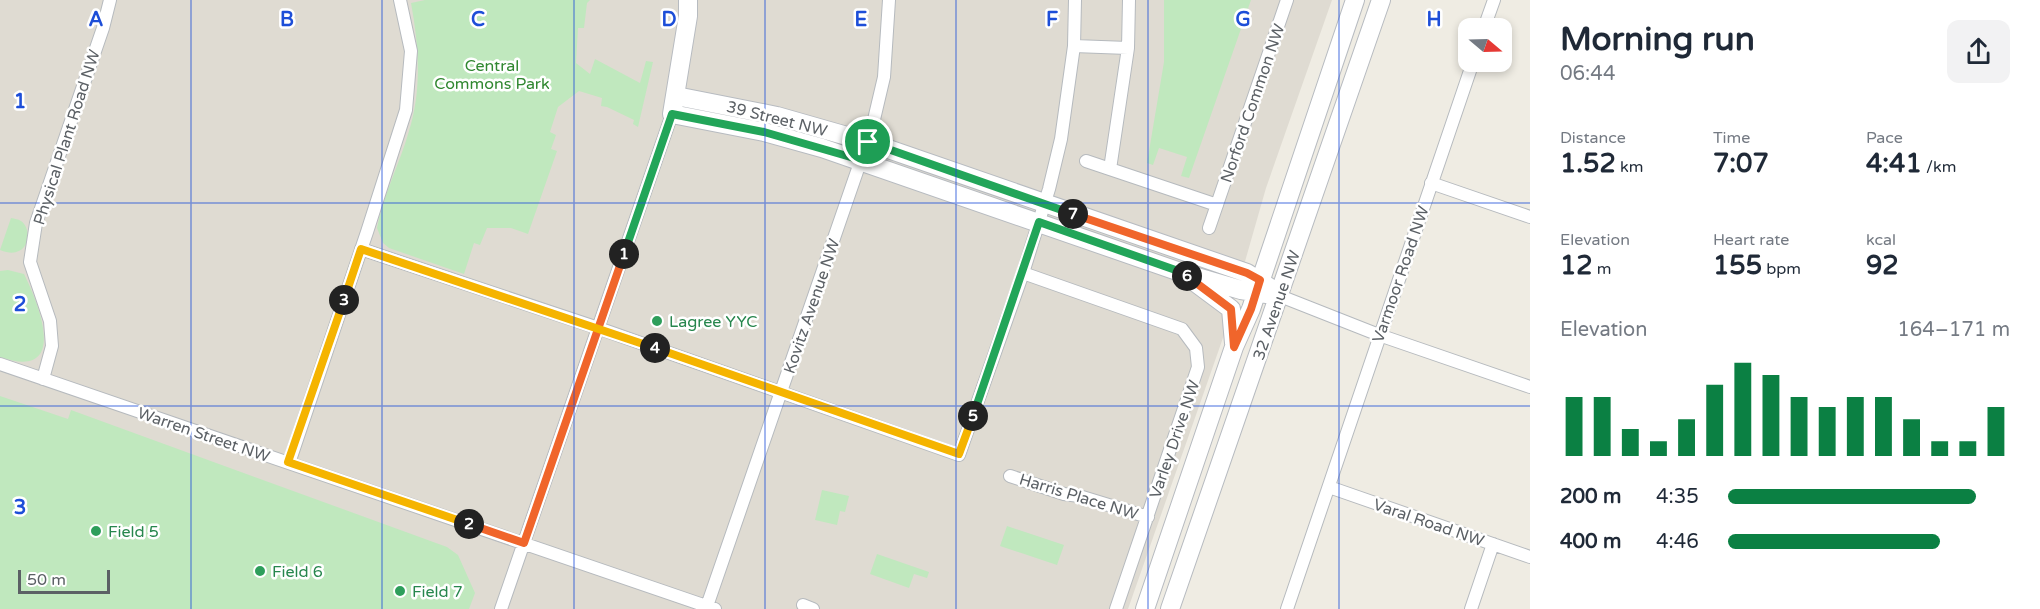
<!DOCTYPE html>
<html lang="en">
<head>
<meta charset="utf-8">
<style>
  :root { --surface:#fff; --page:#f2f2f3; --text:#1f2937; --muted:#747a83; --accent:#0b8043 }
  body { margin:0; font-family:"Varela Round",sans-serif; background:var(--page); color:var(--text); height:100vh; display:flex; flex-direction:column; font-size:22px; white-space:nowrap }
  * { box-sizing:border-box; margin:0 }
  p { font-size:20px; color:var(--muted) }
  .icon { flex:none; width:33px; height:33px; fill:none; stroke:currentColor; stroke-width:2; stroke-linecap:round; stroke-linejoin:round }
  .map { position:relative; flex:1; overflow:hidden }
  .panel { display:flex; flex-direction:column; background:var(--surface); width:510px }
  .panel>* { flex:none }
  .needle { width:39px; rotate:109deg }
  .fabs { position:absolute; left:1458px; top:18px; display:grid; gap:12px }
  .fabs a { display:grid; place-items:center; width:54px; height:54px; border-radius:12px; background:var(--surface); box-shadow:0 3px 9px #0003; font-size:30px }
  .scale { position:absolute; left:18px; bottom:15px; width:92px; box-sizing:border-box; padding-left:6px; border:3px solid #5b6065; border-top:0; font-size:16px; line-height:21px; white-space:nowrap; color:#5b6065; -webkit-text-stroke:4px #fff; paint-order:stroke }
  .pin { position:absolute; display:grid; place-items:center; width:51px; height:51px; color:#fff; margin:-26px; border:3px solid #fff; border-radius:50%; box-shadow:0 2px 6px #0007 }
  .km { position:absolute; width:30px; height:30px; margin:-15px; border-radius:50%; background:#222; color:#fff; font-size:16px; line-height:30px; text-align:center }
  .round { display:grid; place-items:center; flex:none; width:63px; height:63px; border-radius:12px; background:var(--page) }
  .headline { display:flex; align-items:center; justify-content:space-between; height:102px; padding:0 30px }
  h1 { font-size:33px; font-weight:700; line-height:45px }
  .metrics { display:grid; grid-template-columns:repeat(3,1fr); gap:9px; height:102px; padding:6px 30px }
  .metrics div { display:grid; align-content:center }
  .metrics b { font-size:26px; font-weight:700 }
  .metrics small { font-size:16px; font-weight:400 }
  .metrics p { font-size:16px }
  .chart { height:168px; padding:12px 30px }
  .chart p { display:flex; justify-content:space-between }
  .chart svg { width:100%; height:108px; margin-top:6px; stroke:var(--accent); stroke-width:6 }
  ul { padding:0 30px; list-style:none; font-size:20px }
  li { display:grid; grid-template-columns:96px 72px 1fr; align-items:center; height:45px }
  li i { height:15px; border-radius:8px; background:var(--accent) }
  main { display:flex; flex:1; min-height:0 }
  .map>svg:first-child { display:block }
  .education { fill:#dfdbd2 }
  .green { fill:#c0e8be }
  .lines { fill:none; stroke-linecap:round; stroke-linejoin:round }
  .street-casing { stroke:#b6babe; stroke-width:14 }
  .secondary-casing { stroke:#b7bbc0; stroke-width:20 }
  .street { stroke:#fff; stroke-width:12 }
  .secondary { stroke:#fff; stroke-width:18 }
  .split-1-casing { stroke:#fff; stroke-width:12 }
  .split-2-casing { stroke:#fff; stroke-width:12 }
  .split-3-casing { stroke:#fff; stroke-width:12 }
  .split-4-casing { stroke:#fff; stroke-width:12 }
  .split-5-casing { stroke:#fff; stroke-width:12 }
  .split-6-casing { stroke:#fff; stroke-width:12 }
  .split-7-casing { stroke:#fff; stroke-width:12 }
  .split-8-casing { stroke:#fff; stroke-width:12 }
  .split-1 { stroke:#22a559; stroke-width:8 }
  .split-2 { stroke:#f0652b; stroke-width:8 }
  .split-3 { stroke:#f5b400; stroke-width:8 }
  .split-4 { stroke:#f5b400; stroke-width:8 }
  .split-5 { stroke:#f5b400; stroke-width:8 }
  .split-6 { stroke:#22a559; stroke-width:8 }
  .split-7 { stroke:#f0652b; stroke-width:8 }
  .split-8 { stroke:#22a559; stroke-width:8 }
  .grid { fill:none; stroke:#1d4ed8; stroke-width:1.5; stroke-opacity:0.55 }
  .leisure-dot { fill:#2e9e5b; stroke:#fff; stroke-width:2 }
  .labels { text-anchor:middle; stroke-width:5; stroke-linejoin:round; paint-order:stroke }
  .park-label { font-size:16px; fill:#308730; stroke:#fff }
  .street-label { font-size:16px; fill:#5b6065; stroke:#fff }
  .leisure-label { font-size:16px; fill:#27864d; stroke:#fff; text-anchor:start }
  .grid-label { font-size:20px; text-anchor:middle; font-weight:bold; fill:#1d4ed8; stroke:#fff; stroke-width:5; stroke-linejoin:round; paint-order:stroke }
</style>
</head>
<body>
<main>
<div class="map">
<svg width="1530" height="609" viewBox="0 0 1530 609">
  <rect width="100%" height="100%" fill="#efece3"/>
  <path class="education" d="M0,0H1332L1266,188L1224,335L1128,609H0Z"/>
  <path class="green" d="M425,0H590L587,3L584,28H578L576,63L590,74L595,59L640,83L646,61L653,62L638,127L633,124L634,120L607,107L601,106L602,98L579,91L558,107L550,132L556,135L551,149L557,151L528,234L511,228H487L480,245L474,243L464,274L389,248L383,243L377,228C383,195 400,163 409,131C422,89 419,46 411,3Z
    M1164,0H1251L1189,178L1181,176L1187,157L1159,148L1153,165L1147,163L1164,62Z
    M11,218C15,219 18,219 21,221C34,230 29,262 0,250Z
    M8,270L24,274C40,306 69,381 0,357V271Z
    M0,396L68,419L71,410L447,547L458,555L475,593L469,609H0Z
    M822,490L849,496L845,512L840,511L837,525L815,520Z
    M1007,526L1064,545L1057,565L1000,546Z
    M877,554L929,572L927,578L914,574L909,588L870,574Z"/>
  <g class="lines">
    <g class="street-casing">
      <path id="street" d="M1484,28L1494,0
        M1074,46L1128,48
        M1086,161L1217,205
        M1110,169L1128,48L1129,0
        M1431,183L1530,217
        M1209,228L1287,0
        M361,249L598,328L959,455L1023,273L1049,189L1061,139L1074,46L1075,0
        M1023,273L1182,329L1196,348L1198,367L1116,609
        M1280,296L1379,335L1530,387
        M0,364L715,609
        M43,379L52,346L50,321L30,262L36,223L103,28L110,0
        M289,463L367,232L406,110L411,51L400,0
        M1010,476L1064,494L1079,496L1148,517
        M1329,487L1530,557
        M803,605L813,609
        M707,606L872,128L884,77L889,0
        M501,609L672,114
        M1287,609L1473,62
        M1471,609L1493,544"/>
    </g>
    <g class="secondary-casing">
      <path id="secondary" d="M688,0V16L672,114L764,132L822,148L1183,273L1241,290L1280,296
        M676,96L777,116L868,142L1247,273L1269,287
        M1192,280L1231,309L1234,343
        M1145,609L1234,347L1251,309L1355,0
        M1170,609L1381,0"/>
    </g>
    <use href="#street" class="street"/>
    <use href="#secondary" class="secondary"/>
  </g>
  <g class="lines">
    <g class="split-1-casing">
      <path id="split-1" d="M624,254L672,114L764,132L861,160L868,142"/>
    </g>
    <g class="split-2-casing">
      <path id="split-2" d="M469,524L524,543L624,254"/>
    </g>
    <g class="split-3-casing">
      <path id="split-3" d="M344,300L288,462L469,524"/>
    </g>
    <g class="split-4-casing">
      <path id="split-4" d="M344,300L361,249L655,348"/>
    </g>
    <g class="split-5-casing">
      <path id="split-5" d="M655,348L959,454L973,416"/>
    </g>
    <g class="split-6-casing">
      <path id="split-6" d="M973,416L1039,222L1184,273L1187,276"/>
    </g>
    <g class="split-7-casing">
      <path id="split-7" d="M1073,214L1247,273L1260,280L1251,309L1234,347L1231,309L1187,276"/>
    </g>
    <g class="split-8-casing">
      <path id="split-8" d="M868,142L1073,214"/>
    </g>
    <use href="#split-1" class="split-1"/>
    <use href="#split-2" class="split-2"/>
    <use href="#split-3" class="split-3"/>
    <use href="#split-4" class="split-4"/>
    <use href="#split-5" class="split-5"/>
    <use href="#split-6" class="split-6"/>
    <use href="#split-7" class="split-7"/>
    <use href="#split-8" class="split-8"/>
  </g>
  <path class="grid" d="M191,0V609M382,0V609M574,0V609M765,0V609M956,0V609M1148,0V609M1339,0V609M0,203H1530M0,406H1530"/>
  <g class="leisure-dot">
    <circle cx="657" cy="321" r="6"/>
    <circle cx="96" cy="531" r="6"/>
    <circle cx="260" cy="571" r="6"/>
    <circle cx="400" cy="591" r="6"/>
  </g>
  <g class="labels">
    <g class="park-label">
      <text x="492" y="71">Central<tspan x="492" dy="18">Commons Park</tspan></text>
    </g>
    <g class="street-label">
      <text transform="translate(1252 103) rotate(-71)" y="6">Norford Common NW</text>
      <text transform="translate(777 118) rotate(14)" y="6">39 Street NW</text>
      <text transform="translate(66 137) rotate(-72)" y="6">Physical Plant Road NW</text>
      <text transform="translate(1400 274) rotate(-71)" y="6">Varmoor Road NW</text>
      <text transform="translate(1276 305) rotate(-71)" y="6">32 Avenue NW</text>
      <text transform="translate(811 306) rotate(-71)" y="6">Kovitz Avenue NW</text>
      <text transform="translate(204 434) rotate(19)" y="6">Warren Street NW</text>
      <text transform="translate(1174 439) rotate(-71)" y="6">Varley Drive NW</text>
      <text transform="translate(1079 496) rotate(17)" y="6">Harris Place NW</text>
      <text transform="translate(1429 522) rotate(19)" y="6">Varal Road NW</text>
    </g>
    <g class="leisure-label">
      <text x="669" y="327">Lagree YYC</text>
      <text x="108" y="537">Field 5</text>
      <text x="272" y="577">Field 6</text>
      <text x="412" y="597">Field 7</text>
    </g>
  </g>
  <g class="grid-label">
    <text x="96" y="26">A</text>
    <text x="287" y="26">B</text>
    <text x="478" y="26">C</text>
    <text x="669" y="26">D</text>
    <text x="861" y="26">E</text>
    <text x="1052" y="26">F</text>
    <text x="1243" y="26">G</text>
    <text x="1434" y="26">H</text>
    <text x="20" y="108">1</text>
    <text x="20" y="311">2</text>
    <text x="20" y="514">3</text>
  </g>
</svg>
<div class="fabs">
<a><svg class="needle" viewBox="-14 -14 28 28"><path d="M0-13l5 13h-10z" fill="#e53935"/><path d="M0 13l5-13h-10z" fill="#747a83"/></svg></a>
</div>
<div class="scale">50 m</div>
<div class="pin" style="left:868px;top:142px;background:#1e9e55"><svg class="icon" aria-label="arrive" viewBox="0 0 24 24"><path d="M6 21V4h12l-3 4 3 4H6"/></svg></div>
<b class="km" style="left:624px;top:254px">1</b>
<b class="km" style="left:469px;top:524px">2</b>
<b class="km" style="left:344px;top:300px">3</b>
<b class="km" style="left:655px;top:348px">4</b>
<b class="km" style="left:973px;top:416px">5</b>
<b class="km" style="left:1187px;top:276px">6</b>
<b class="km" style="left:1073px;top:214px">7</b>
</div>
<section class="panel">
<div class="headline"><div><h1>Morning run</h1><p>06:44</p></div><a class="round"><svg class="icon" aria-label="share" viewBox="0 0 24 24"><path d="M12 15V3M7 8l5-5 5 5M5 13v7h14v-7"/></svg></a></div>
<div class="metrics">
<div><p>Distance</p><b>1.52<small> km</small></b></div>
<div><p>Time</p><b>7:07</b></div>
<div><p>Pace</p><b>4:41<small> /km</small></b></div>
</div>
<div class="metrics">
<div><p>Elevation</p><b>12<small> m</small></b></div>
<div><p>Heart rate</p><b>155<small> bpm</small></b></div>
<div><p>kcal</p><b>92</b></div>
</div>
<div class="chart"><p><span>Elevation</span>164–171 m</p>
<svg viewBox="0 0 160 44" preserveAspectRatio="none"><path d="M5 44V20M15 44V20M25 44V33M35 44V38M45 44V29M55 44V15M65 44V6M75 44V11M85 44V20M95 44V24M105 44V20M115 44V20M125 44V29M135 44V38M145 44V38M155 44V24"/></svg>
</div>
<ul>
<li><b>200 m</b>4:35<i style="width:88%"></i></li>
<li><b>400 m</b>4:46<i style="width:75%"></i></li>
</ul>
</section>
</main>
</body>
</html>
